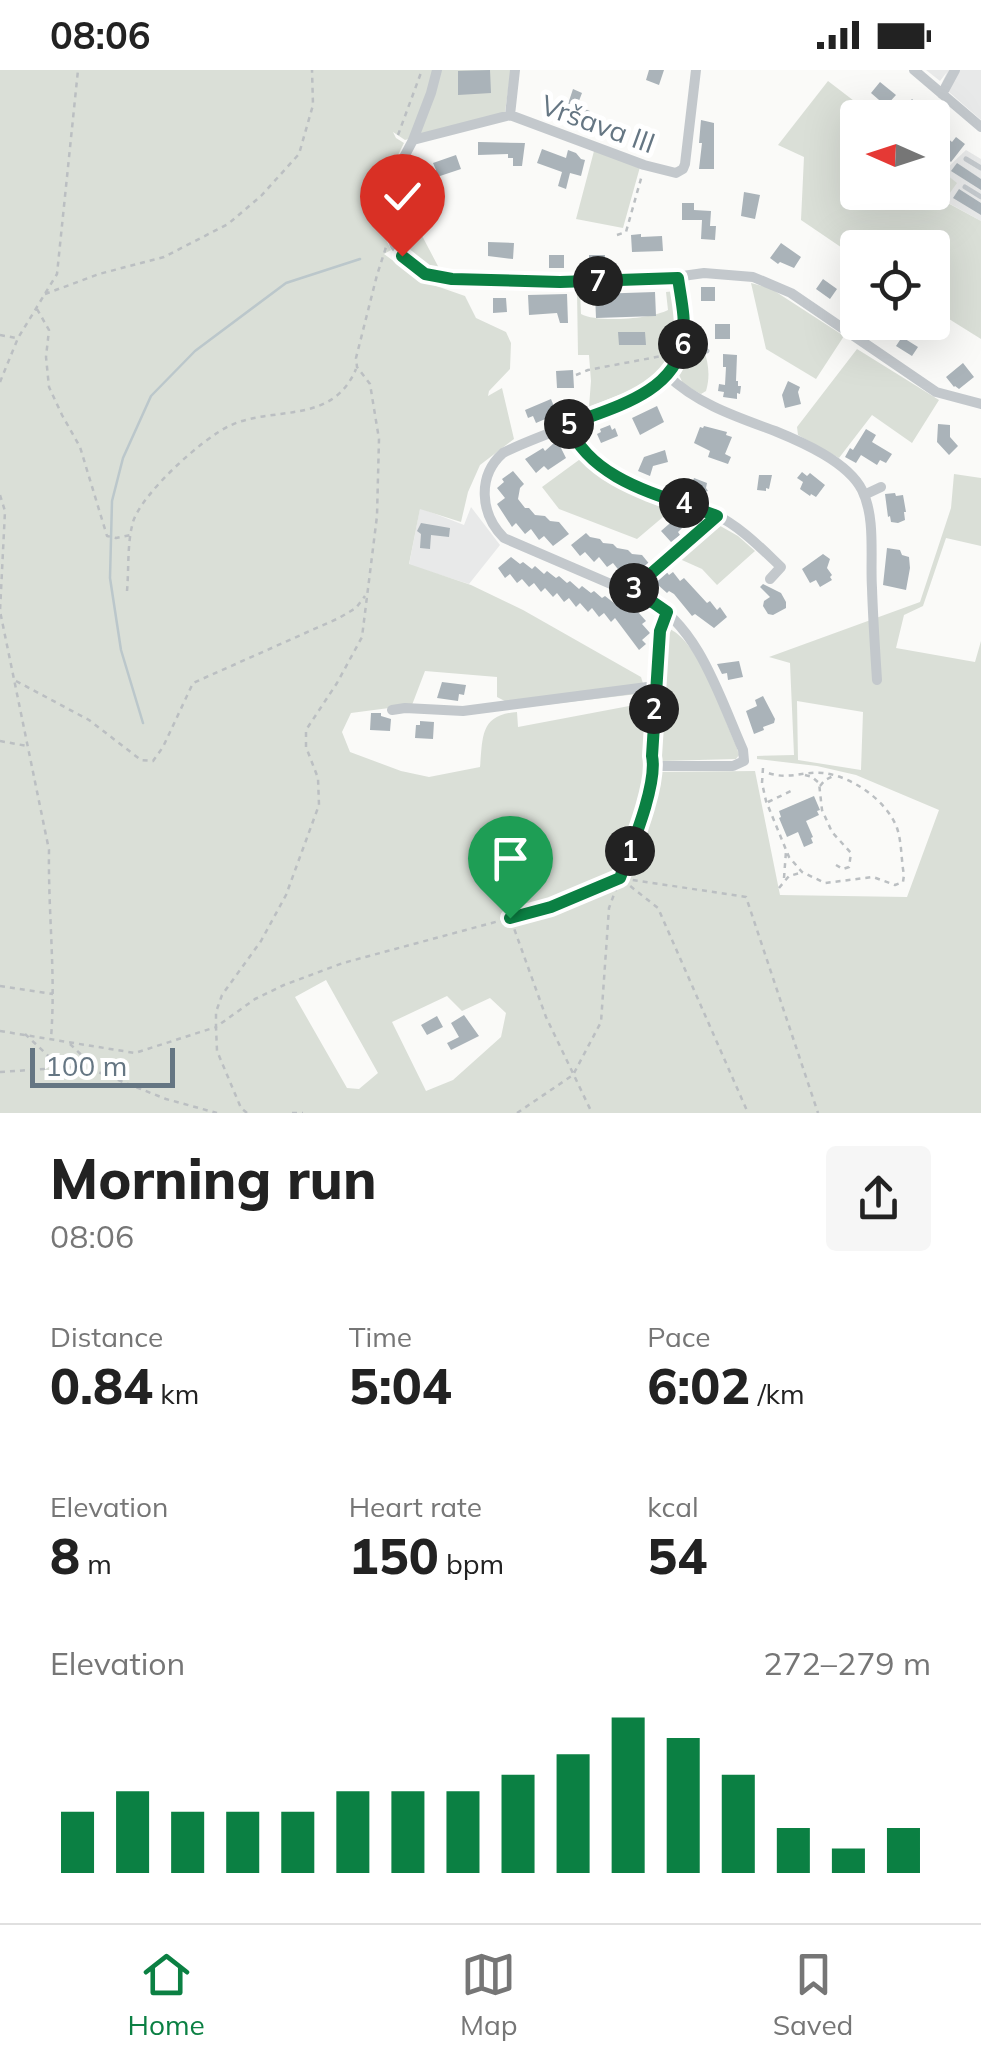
<!DOCTYPE html>
<html lang="en">
<head>
<meta charset="utf-8">
<style>
  :root { --surface:#fff; --page:#f6f6f6; --text:#222; --muted:#767676; --line:#e0e0e0; --accent:#0b8043 }
  body { margin:0; font-family:Mulish,sans-serif; background:var(--page); color:var(--text); height:100vh; display:flex; flex-direction:column; font-size:38px; white-space:nowrap }
  * { box-sizing:border-box; margin:0 }
  p { font-size:32px; color:var(--muted) }
  .icon { flex:none; width:55px; height:55px; fill:none; stroke:currentColor; stroke-width:2; stroke-linecap:round; stroke-linejoin:round }
  .map { position:relative; height:1043px; overflow:hidden }
  .side { display:flex; flex-direction:column; background:var(--surface); flex:1 }
  .side>* { flex:none }
  .needle { width:65px; rotate:273deg }
  .buttons { position:absolute; left:840px; top:30px; display:grid; gap:20px }
  .buttons a { display:grid; place-items:center; width:110px; height:110px; border-radius:10px; background:var(--surface); box-shadow:0 10px 40px #0002; font-size:50px }
  .scale { position:absolute; left:30px; bottom:25px; width:145px; box-sizing:border-box; padding-left:10px; border:5px solid #657683; border-top:0; font-size:28px; line-height:35px; white-space:nowrap; color:#657683; -webkit-text-stroke:8px #fff; paint-order:stroke }
  .pin { position:absolute; display:grid; place-items:center; width:85px; height:85px; color:#fff; margin:-102px -42px; border-radius:50% 50% 50% 0; rotate:-45deg; box-shadow:0 0 10px #0007 }
  .pin .icon { rotate:45deg }
  .km { position:absolute; width:50px; height:50px; margin:-25px; border-radius:50%; background:#222; color:#fff; font-size:28px; line-height:50px; text-align:center }
  .round { display:grid; place-items:center; flex:none; width:105px; height:105px; border-radius:10px; background:var(--page) }
  .summary { display:flex; align-items:center; justify-content:space-between; height:170px; padding:0 50px }
  h1 { font-size:55px; font-weight:800; line-height:75px }
  .stats { display:grid; grid-template-columns:repeat(3,1fr); gap:15px; height:170px; padding:10px 50px }
  .stats div { display:grid; align-content:center }
  .stats b { font-size:50px; font-weight:800 }
  .stats small { font-size:28px; font-weight:400 }
  .stats p { font-size:28px }
  .chart { height:280px; padding:20px 50px }
  .chart p { display:flex; justify-content:space-between }
  .chart svg { width:100%; height:180px; margin-top:10px; stroke:var(--accent); stroke-width:6 }
  .status { display:flex; justify-content:space-between; align-items:center; height:70px; padding:0 50px; background:var(--surface); direction:ltr }
  .status svg { height:28px; fill:currentColor }
  .tab-bar { display:flex; justify-content:space-around; align-items:center; height:140px; border-top:2px solid var(--line); background:var(--surface); font-size:28px; color:var(--muted) }
  .tab-bar a { display:grid; justify-items:center; gap:5px }
  .tab-bar .selected { color:var(--accent) }
  .map>svg:first-child { display:block }
  .built { fill:#e8e9e9 }
  .green { fill:#dadfd7; fill-rule:evenodd }
  .lines { fill:none; stroke-linecap:round; stroke-linejoin:round }
  .stream { stroke:#bbc7cb; stroke-width:2.5 }
  .building { fill:#aab3b9 }
  .path { stroke:#bbbfc2; stroke-width:2.5; stroke-dasharray:5 5; stroke-linecap:butt }
  .service { stroke:#c3c8cc; stroke-width:5 }
  .minor { stroke:#c3c8cc; stroke-width:10 }
  .route-casing { stroke:#fff; stroke-width:20 }
  .route { stroke:#0b8043; stroke-width:12 }
  .labels { text-anchor:middle; stroke-width:10; stroke-linejoin:round; paint-order:stroke }
  .street-label { font-size:28px; fill:#657683; stroke:#fff }
</style>
</head>
<body>
<div class="status"><b>08:06</b><svg viewBox="0 0 49 12"><path d="M0 12V9h3v3zM5 12V6h3v6zM10 12V3h3v9zM15 12V0h3v12zM26 1h20v11H26zM47 4h2v5h-2z"/></svg></div>
<div class="map">
<svg width="981" height="1043" viewBox="0 0 981 1043">
  <rect width="100%" height="100%" fill="#fafaf8"/>
  <path class="built" d="M926,0H981V50L941,15L947,2L940,11Z
    M966,80L981,89V151L943,130V102Z
    M471,437L500,475L469,514L409,495L420,438L464,455Z"/>
  <path class="green" d="M0,0H511L505,42L405,70L393,62L396,68L404,73C383,116 368,133 391,180L384,184L419,210L465,226L476,248L506,262L511,273L510,299L489,321L488,326L502,318L514,369L480,395L468,422L461,452L420,439L409,494L471,515L523,540L641,607L646,623L518,638L497,627V607L425,601L412,635L351,643L342,662L350,682L401,701L429,707L480,697C483,666 480,645 517,642L518,657L645,633L644,672L648,702L755,701L780,825L907,827L939,740L856,705L817,696L757,689V686L794,685L790,593L769,587L920,532L951,438L954,404L981,408V476L946,468L923,536L904,545L896,578L975,592L981,571V1043H0ZM797,631L863,642L861,700L798,690ZM326,910L378,1003L359,1019L347,1018L295,927ZM447,926L462,941L490,928L506,943L501,967L453,1010L426,1021L392,952Z
    M828,11L875,47L858,48V122H932L933,94L957,113L944,131L981,151V269L933,239L932,178H858L857,188L801,150L804,87L778,75Z
    M594,81L640,97L623,158L576,149Z
    M397,118L440,200L432,201C401,180 381,157 397,118Z
    M751,213L770,218L844,266L816,309L766,279Z
    M580,220L581,244C597,253 651,249 668,240L666,222L676,221C683,308 662,308 589,337L591,311L589,285H578L577,221Z
    M688,256H693C704,276 713,298 706,321L701,324L683,314L677,300L686,279Z
    M857,279L939,330L912,373L872,345L839,388L798,365L797,357Z
    M583,387L614,411L676,436L637,469L559,439L542,417Z
    M708,449L738,466L755,481L717,515L702,499L673,486L633,517L630,514Z
    M670,559C701,575 722,644 736,675L739,685L736,689L661,691L656,683L663,569L664,563Z"/>
  <g class="lines">
    <path class="stream" d="M143,653L121,580L110,508L112,431L123,388L151,326L195,281L286,213L360,189"/>
  </g>
  <path class="building" d="M490,0L491,23L458,25V1Z
    M649,0H664L659,15L646,10Z
    M880,12L896,25L886,36L871,23Z
    M573,19L582,23L577,36L590,41L589,45L596,49L622,57L617,71L545,44L550,31L559,34L560,31L568,34Z
    M912,29L926,42L921,48H909L901,41Z
    M701,50L714,53V99H699L702,73H699Z
    M932,55L952,72L956,67L965,74L951,92L932,76Z
    M478,72L525,73L522,96H513V88H508V84L478,85Z
    M542,79L566,88L568,80L576,83L581,89L585,90L581,106L570,103L566,119L558,116L562,102L537,93Z
    M456,85L461,99L428,110L432,119L420,126L412,112L436,100L433,93Z
    M957,93L981,109V120L951,101Z
    M959,119L981,133V145L953,128Z
    M744,122L760,125L755,149L741,146Z
    M682,133H694V140L711,141L710,156H716L715,170L701,169L702,150H682Z
    M641,164V167L662,166L663,181L632,182L631,165Z
    M488,172L514,173L513,189L488,186Z
    M781,173L801,187L794,198L780,192L778,194L770,188Z
    M549,185H564V198H549Z
    M589,185H605V199H589Z
    M823,209L837,219L830,229L816,219Z
    M701,217H715V231H701Z
    M655,222L656,246L596,248L595,224Z
    M567,224L568,253H560L557,243L529,245L528,225Z
    M493,228H506L507,242L493,243Z
    M715,254H730V269H715Z
    M618,262H645L646,275H619Z
    M902,267L918,277L912,286L896,276Z
    M723,284L737,285L736,311H738V316H741L740,324L737,323V329L723,327L724,322L718,321L719,314L725,315L726,297H723Z
    M963,293L974,307L959,319L955,316L954,317L946,307Z
    M573,300L574,318H557L556,301Z
    M788,311L800,317L798,322L801,334L785,338L782,325Z
    M551,329L557,344L536,353L533,346L528,348L525,340Z
    M657,336L664,352L640,365L632,348Z
    M938,354L950,355V367L958,376L949,385L937,372Z
    M610,355L612,360L615,358L618,366L601,373L597,364L601,362L600,359Z
    M704,356L727,362L726,365L732,367L725,384L731,387L728,394L708,387L710,381L694,373L700,357L703,358Z
    M866,359L876,365L872,372L892,384L886,393L880,390L877,395L861,385L856,393L845,387L850,378L853,380Z
    M554,373L556,376L559,374L566,388L548,400L544,396L536,403L525,389L543,378L545,381Z
    M665,380L668,392L653,396L650,406L638,401L644,387Z
    M513,401L524,414L520,418L518,429L525,438H529L535,445L545,446L550,451L559,452L569,464L553,476L544,466L539,470L531,459L525,464L516,453L512,457L497,434L505,428L497,418L504,412L502,409Z
    M802,402L807,406L810,403L825,415L816,427L811,424L810,426L800,419L803,412L797,408Z
    M759,405H772L769,419L766,418V421L757,420Z
    M694,408L707,413L706,418L708,421L702,423L700,426L689,421Z
    M895,423L896,426L903,425L906,442H904L905,450L898,453L891,452L890,446L888,447L885,424Z
    M677,447L684,456L678,462L680,465L671,472L661,461Z
    M421,453L450,458L449,467L431,465L430,479L420,478L421,464L417,461Z
    M586,463L590,467L600,469L603,473L613,474L617,478L628,480L632,484L642,485L656,502L662,496L669,505L673,502L680,511L684,508L707,533L710,531L717,540L720,537L727,547L714,558L695,544L692,546L674,524L669,521L667,523L658,515L656,517L642,503L635,509L627,499L621,503L613,493L607,497L599,487L594,492L585,482L580,486L571,475Z
    M887,478L900,480L902,485L909,487L910,498L906,520L883,515Z
    M823,484L830,489L827,498L832,505L830,507L832,510L820,517L816,510L810,513L802,499Z
    M511,487L520,494L523,492L532,499L535,496L544,504L547,501L556,508L559,506L567,513L570,511L579,519L582,516L591,523L594,521L602,528L605,526L614,533L617,531L625,539L628,536L638,542L646,551L642,554L650,563L642,570L646,574L639,580L615,548L611,552L604,543L599,547L592,538L588,542L580,533L576,537L569,528L564,532L557,523L553,527L545,518L541,522L534,513L529,517L522,509L517,513L510,504L505,508L498,498Z
    M763,514L781,523L786,532V538L773,545L768,544L763,536L764,531L770,527L760,517Z
    M739,591L743,607L728,610L727,603L722,604L717,594Z
    M442,612L466,615L464,625L459,624L458,631L437,628Z
    M763,626L775,649L774,653L763,657L764,660L754,664L746,641L757,636L755,630Z
    M371,643H381V646L391,649L390,661L370,660Z
    M420,651L434,652L433,669L415,668L416,655H420Z
    M814,726L820,740L817,741L819,745L806,751L813,767L811,768L813,773L804,777L798,762L787,767L779,748L781,747L779,741Z
    M464,945L479,966L451,980L447,973L459,967L451,953Z
    M437,946L443,957L427,965L421,955Z"/>
  <g class="lines">
    <path class="path" d="M398,65L422,0
      M617,165L626,162L642,105
      M45,224L99,204L164,187L228,154L261,126L299,84L313,35L312,0
      M37,239L49,260L46,287L49,317L62,345L80,377L107,466L116,468L131,465
      M0,265L16,268
      M576,305L588,300L667,285
      M0,312L18,268L57,204L78,0
      M0,425L5,441L0,541L49,780C48,843 56,905 51,968
      M638,514L708,454
      M127,521C129,499 127,473 133,452C142,423 202,369 229,356C273,335 332,356 356,299
      M16,611L89,650L141,690L153,691L163,677L193,613L339,548L356,538L365,526
      M0,671L27,676
      M763,698L762,713L766,731L789,787L802,802L825,813L873,807L895,815L903,812L904,805C901,790 902,773 897,758C887,731 852,706 823,703C803,701 789,710 768,703
      M805,705L812,707L819,713L822,740L832,762L851,783L849,797L843,799L836,795
      M652,706L642,743L620,808L658,838L748,1043
      M820,716L825,710L833,706
      M768,732L793,720
      M784,808L786,781
      M779,818L789,806L800,803
      M511,850L546,947L592,1043
      M0,916L53,924
      M0,961L135,983L216,957V942L222,925L261,871L286,825L319,735L318,708L306,677V660L337,613L362,567L377,446L379,369L370,314L357,297L356,288L377,205L386,177
      M25,964L59,996
      M70,974L97,1000
      M0,1002L73,997L98,1002L166,1029L217,1043
      M247,1043L241,1038L217,981L216,957L255,929L284,915L343,893L551,837L620,808L746,827L818,1043
      M292,1043H303
      M517,1043L573,1005L601,952L609,838L620,808"/>
    <path class="service" d="M966,89L981,98
      M965,117L981,127
      M683,273L707,281"/>
    <path class="minor" d="M437,0L431,23L413,70L394,106L385,134L386,153L395,176L414,197L425,204L452,209L560,212L647,211L704,203L753,207L791,223L936,322L981,334
      M914,0L981,57
      M942,24L955,0
      M510,45L515,0
      M413,70L510,45L644,95L676,103L683,99L685,94L696,0
      M667,305C697,334 737,347 775,361C802,372 848,392 862,420C876,448 870,488 872,518C873,549 875,579 877,610
      M568,355C593,415 661,421 714,444C740,456 761,478 781,497L770,509
      M864,425L881,417
      M655,616L652,686L654,696H733L744,691L743,680C721,631 699,556 648,530L504,468C480,444 477,406 503,383C547,359 662,332 679,286C689,262 682,234 677,208
      M392,640L405,638L463,641L655,616L660,557L667,542"/>
  </g>
  <g class="lines">
    <g class="route-casing">
      <path id="route" d="M402,186L425,204L452,209L560,212L678,208C681,229 686,250 683,271C675,324 610,338 568,355C593,413 663,425 717,446L630,522L654,533L667,542L660,561L652,686C658,714 631,778 620,808L551,837L510,848"/>
    </g>
    <use href="#route" class="route"/>
  </g>
  <g class="labels">
    <g class="street-label">
      <text transform="translate(598 54) rotate(20)" y="10">Vršava III</text>
    </g>
  </g>
</svg>
<div class="buttons">
<a><svg class="needle" viewBox="-14 -14 28 28"><path d="M0-13l5 13h-10z" fill="#e53935"/><path d="M0 13l5-13h-10z" fill="#767676"/></svg></a>
<a><svg class="icon" aria-label="locate" viewBox="0 0 24 24"><circle cx="12" cy="12" r="6"/><path d="M12 2v4M12 18v4M2 12h4M18 12h4"/></svg></a>
</div>
<div class="scale">100 m</div>
<div class="pin" style="left:510px;top:848px;background:#1e9e55"><svg class="icon" aria-label="arrive" viewBox="0 0 24 24"><path d="M6 21V4h12l-3 4 3 4H6"/></svg></div>
<div class="pin" style="left:402px;top:186px;background:#d93025"><svg class="icon" aria-label="check" viewBox="0 0 24 24"><path d="M5 12l5 5 9-10"/></svg></div>
<b class="km" style="left:630px;top:781px">1</b>
<b class="km" style="left:654px;top:639px">2</b>
<b class="km" style="left:634px;top:518px">3</b>
<b class="km" style="left:684px;top:433px">4</b>
<b class="km" style="left:569px;top:354px">5</b>
<b class="km" style="left:683px;top:274px">6</b>
<b class="km" style="left:598px;top:211px">7</b>
</div>
<section class="side">
<div class="summary"><div><h1>Morning run</h1><p>08:06</p></div><a class="round"><svg class="icon" aria-label="share" viewBox="0 0 24 24"><path d="M12 15V3M7 8l5-5 5 5M5 13v7h14v-7"/></svg></a></div>
<div class="stats">
<div><p>Distance</p><b>0.84<small> km</small></b></div>
<div><p>Time</p><b>5:04</b></div>
<div><p>Pace</p><b>6:02<small> /km</small></b></div>
</div>
<div class="stats">
<div><p>Elevation</p><b>8<small> m</small></b></div>
<div><p>Heart rate</p><b>150<small> bpm</small></b></div>
<div><p>kcal</p><b>54</b></div>
</div>
<div class="chart"><p><span>Elevation</span>272–279 m</p>
<svg viewBox="0 0 160 44" preserveAspectRatio="none"><path d="M5 44V29M15 44V24M25 44V29M35 44V29M45 44V29M55 44V24M65 44V24M75 44V24M85 44V20M95 44V15M105 44V6M115 44V11M125 44V20M135 44V33M145 44V38M155 44V33"/></svg>
</div>
</section>
<nav class="tab-bar">
<a class="selected"><svg class="icon" aria-label="home" viewBox="0 0 24 24"><path d="M3 11l9-7 9 7M6 9v11h12V9"/></svg>Home</a>
<a><svg class="icon" aria-label="map" viewBox="0 0 24 24"><path d="M3 6l6-2 6 2 6-2v14l-6 2-6-2-6 2zM9 4v14M15 6v14"/></svg>Map</a>
<a><svg class="icon" aria-label="saved" viewBox="0 0 24 24"><path d="M7 4h10v16l-5-4-5 4z"/></svg>Saved</a>
</nav>
</body>
</html>
